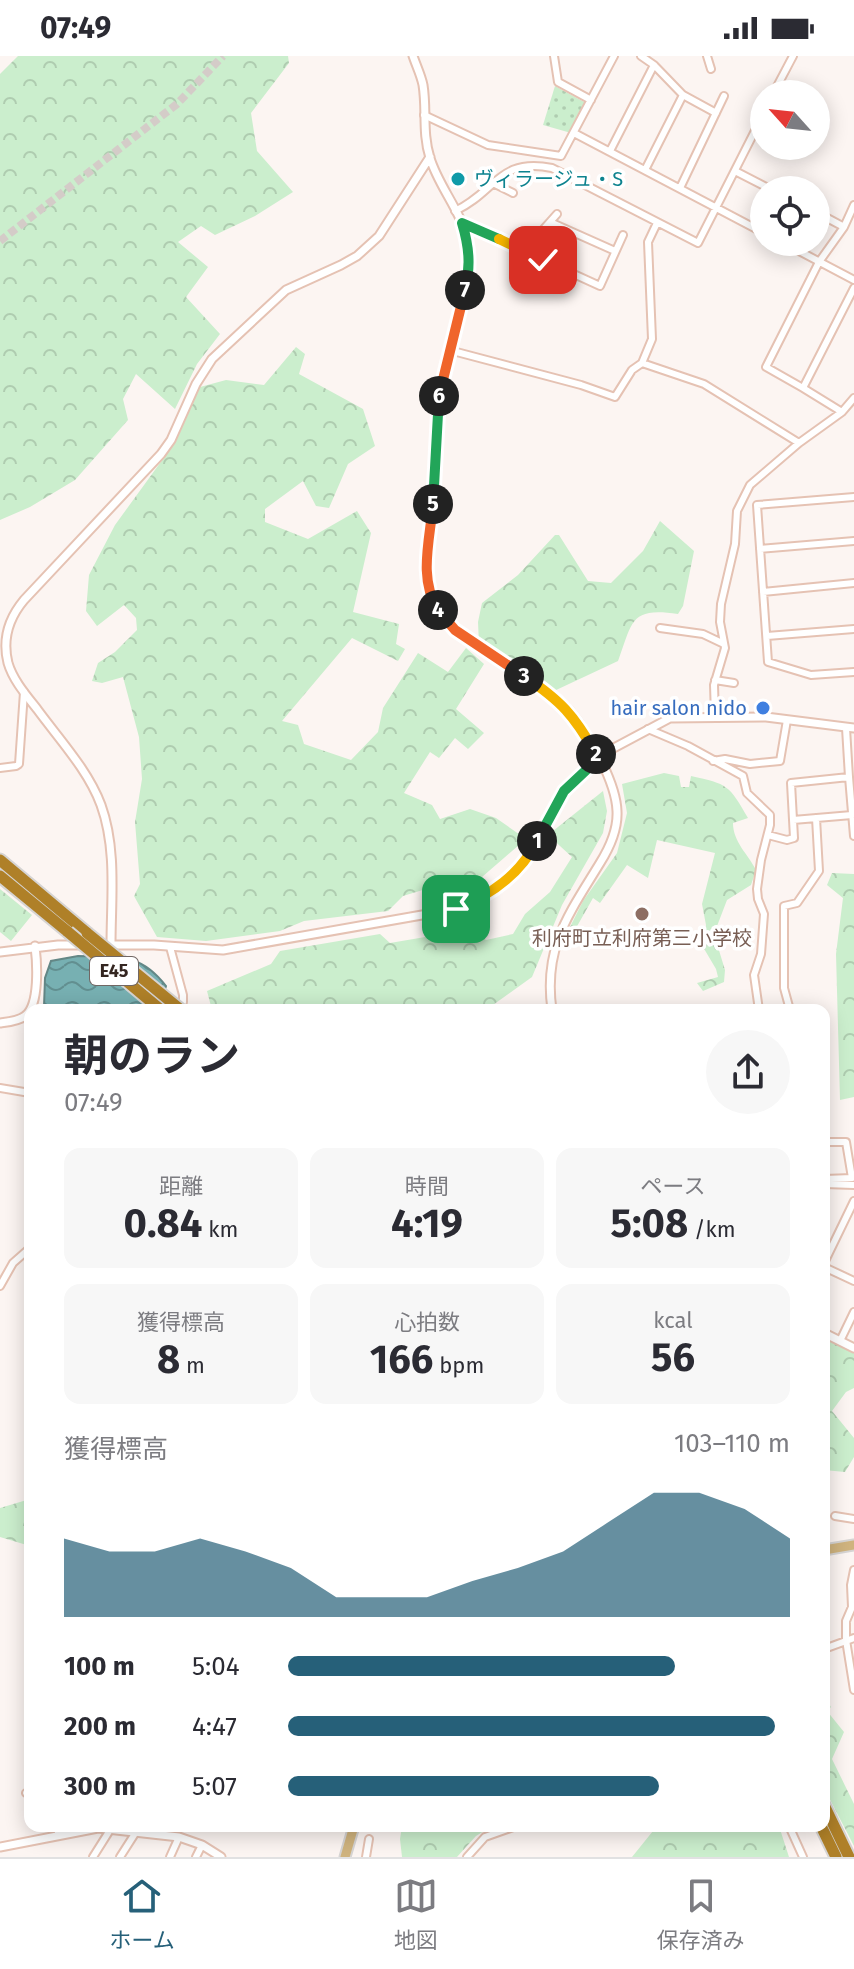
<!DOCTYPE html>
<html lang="ja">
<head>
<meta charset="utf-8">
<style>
  :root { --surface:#fff; --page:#f7f7f7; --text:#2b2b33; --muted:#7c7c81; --line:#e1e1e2; --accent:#266079 }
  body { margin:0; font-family:"Fira Sans","Noto Sans JP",sans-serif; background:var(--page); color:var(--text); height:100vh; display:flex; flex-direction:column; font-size:30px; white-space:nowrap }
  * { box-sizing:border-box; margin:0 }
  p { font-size:26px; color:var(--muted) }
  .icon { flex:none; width:44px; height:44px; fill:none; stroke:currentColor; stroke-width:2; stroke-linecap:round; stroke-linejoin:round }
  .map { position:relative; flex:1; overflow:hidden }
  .drawer { position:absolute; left:24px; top:948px; width:806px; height:828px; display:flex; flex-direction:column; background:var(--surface); border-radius:16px; box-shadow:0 4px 20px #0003 }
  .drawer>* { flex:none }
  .needle { width:52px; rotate:297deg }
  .tools { position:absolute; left:750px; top:24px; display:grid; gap:16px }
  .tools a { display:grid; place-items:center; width:80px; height:80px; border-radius:50%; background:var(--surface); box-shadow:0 4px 20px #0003; font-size:40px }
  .pin { position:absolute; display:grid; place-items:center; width:68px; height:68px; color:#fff; margin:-34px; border-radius:16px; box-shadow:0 4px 12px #0006 }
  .km { position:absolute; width:40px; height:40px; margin:-20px; border-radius:50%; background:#222; color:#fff; font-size:22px; line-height:40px; text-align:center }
  .round { display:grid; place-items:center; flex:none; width:84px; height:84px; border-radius:42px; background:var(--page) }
  .overview { display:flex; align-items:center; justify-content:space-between; height:136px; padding:0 40px }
  h1 { font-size:44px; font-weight:700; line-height:60px }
  .figures { display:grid; grid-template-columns:repeat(3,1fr); gap:12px; height:136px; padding:8px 40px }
  .figures div { display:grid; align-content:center; border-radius:16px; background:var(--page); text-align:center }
  .figures b { font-size:40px; font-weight:700 }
  .figures small { font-size:22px; font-weight:400 }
  .figures p { font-size:22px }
  .chart { height:224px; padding:16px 40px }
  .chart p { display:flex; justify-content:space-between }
  .chart svg { width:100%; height:144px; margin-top:8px; fill:var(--accent); opacity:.7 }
  ul { padding:0 40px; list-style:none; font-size:26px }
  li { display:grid; grid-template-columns:128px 96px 1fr; align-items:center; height:60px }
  li i { height:20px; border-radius:10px; background:var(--accent) }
  .status { display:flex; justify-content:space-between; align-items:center; height:56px; padding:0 40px; background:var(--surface); direction:ltr }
  .status svg { height:22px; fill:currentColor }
  .tab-bar { display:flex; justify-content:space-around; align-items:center; height:112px; border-top:2px solid var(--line); background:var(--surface); font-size:22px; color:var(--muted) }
  .tab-bar a { display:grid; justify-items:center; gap:4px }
  .tab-bar .selected { color:var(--accent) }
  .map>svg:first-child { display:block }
  .forest { fill:url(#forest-crowns) }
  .park { fill:url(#park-dots) }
  .water { fill:url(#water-waves); stroke:#638786; stroke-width:2 }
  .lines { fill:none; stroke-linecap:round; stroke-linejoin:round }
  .secondary-tunnel { stroke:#d4ccc8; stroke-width:8; stroke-dasharray:8 4; stroke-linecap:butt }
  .minor-casing { stroke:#e5c2b3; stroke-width:10 }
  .tertiary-casing { stroke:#e5c2b3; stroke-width:11 }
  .primary-casing { stroke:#d6d4d3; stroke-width:13 }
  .motorway-casing { stroke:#d6d4d3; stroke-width:15 }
  .minor { stroke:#fff; stroke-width:6 }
  .tertiary { stroke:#fff; stroke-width:7 }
  .primary { stroke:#cfb37e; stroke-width:9 }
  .motorway { stroke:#af8028; stroke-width:11 }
  .motorway-bridge-casing { stroke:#d6d4d3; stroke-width:15; stroke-linecap:butt }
  .motorway-bridge { stroke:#af8028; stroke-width:11 }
  .split-1-casing { stroke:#fff; stroke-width:16 }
  .split-2-casing { stroke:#fff; stroke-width:16 }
  .split-3-casing { stroke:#fff; stroke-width:16 }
  .split-4-casing { stroke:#fff; stroke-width:16 }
  .split-5-casing { stroke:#fff; stroke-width:16 }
  .split-6-casing { stroke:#fff; stroke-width:16 }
  .split-7-casing { stroke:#fff; stroke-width:16 }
  .split-8-casing { stroke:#fff; stroke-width:16 }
  .split-9-casing { stroke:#fff; stroke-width:16 }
  .split-1 { stroke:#f5b400; stroke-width:10 }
  .split-2 { stroke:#22a559; stroke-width:10 }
  .split-3 { stroke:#f5b400; stroke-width:10 }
  .split-4 { stroke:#f0652b; stroke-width:10 }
  .split-5 { stroke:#f0652b; stroke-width:10 }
  .split-6 { stroke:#22a559; stroke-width:10 }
  .split-7 { stroke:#f0652b; stroke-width:10 }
  .split-8 { stroke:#22a559; stroke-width:10 }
  .split-9 { stroke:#f5b400; stroke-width:10 }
  .culture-dot { fill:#0f9aa8; stroke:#fff; stroke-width:3 }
  .shop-dot { fill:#3f7fe0; stroke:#fff; stroke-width:3 }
  .education-dot { fill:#8d6e63; stroke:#fff; stroke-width:3 }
  .labels { text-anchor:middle; stroke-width:7; stroke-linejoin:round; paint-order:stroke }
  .shield { fill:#fff; stroke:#716764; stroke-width:2 }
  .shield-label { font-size:18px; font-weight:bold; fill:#342621 }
  .culture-label { font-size:20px; fill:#0d838f; stroke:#fff; text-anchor:start }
  .shop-label { font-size:20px; fill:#366cbe; stroke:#fff; text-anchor:end }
  .education-label { font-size:20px; fill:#785e54; stroke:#fff }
</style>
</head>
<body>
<div class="status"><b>07:49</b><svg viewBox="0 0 49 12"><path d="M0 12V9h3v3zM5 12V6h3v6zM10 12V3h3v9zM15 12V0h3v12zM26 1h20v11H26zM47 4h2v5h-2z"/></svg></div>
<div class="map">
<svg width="854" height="1801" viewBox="0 0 854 1801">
  <defs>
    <pattern id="forest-crowns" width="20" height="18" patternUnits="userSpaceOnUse" patternTransform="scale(2)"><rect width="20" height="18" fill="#cbeecd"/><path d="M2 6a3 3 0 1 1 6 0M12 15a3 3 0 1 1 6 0" fill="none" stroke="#afccb0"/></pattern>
    <pattern id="park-dots" width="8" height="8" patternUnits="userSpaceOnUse" patternTransform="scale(2)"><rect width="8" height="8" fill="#cbeecd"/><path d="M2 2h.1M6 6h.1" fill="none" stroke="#afccb0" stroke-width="1.8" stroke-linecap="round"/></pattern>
    <pattern id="water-waves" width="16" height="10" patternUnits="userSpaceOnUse" patternTransform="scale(2)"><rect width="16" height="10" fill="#77b0b2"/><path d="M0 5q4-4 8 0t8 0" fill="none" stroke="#628f90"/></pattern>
  </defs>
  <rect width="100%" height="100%" fill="#fcf5f2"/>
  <path class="forest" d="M18,0H288L289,7L251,57L257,95L293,136L255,160L215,179L201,170L178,186L208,211L186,241L220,278L197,308L175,353L136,318L123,343L128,364L75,424L30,451L0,464V18Z
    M296,291L305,298L299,318L363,353L375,390L348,408L329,452L316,450L303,425L265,453V466L308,483L357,455L371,477L353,556L399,568L396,588L405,593L398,605L352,582L282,665L298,669L304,688L351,704L378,676L383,652L418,597L448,616L466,592L484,608L456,653L484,677L468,693L455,682L439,702L430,696L404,737L432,749L440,763L470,753L496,762L526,783L467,834L436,830L403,840L388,855L304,865L280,875L206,885L157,881L134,840L140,828L135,766L142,723L139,681L123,621L102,627L92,625L98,607L115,596L137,574L136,562L124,549L97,570L86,555L89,519L115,469L176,385L200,331L226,324L264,329Z
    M660,465L694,495L683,550L678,558C630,551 633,565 618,605L554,635L479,588L478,566L482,547L518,519L555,479H559L588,525L611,527L643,495Z
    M664,717L679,720L681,731H689L691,720C728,728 729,729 748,762L733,767C733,786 748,798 756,814L751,829L727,844L714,878L725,914L724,926L703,935L697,927L718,921L716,913L703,891L706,869L702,848L715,797L657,784L648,822L627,809L600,847L593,842L567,888L562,887L583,845L617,797L627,757L622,728Z
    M603,735L607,755L603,777L562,849L532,921L486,954H212L207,935L271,908L280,895L380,878L390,887L472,873L486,884L513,878L525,858L550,836L572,801L548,779Z
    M832,817L854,818V1041L840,1044L836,898L843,842L827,829Z
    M0,833L32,859L11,885L0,876Z
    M824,1283L854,1296V1332L846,1336L832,1355L854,1382V1401L845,1416L824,1414Z
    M30,1443V1490L0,1481V1452Z
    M824,1640L831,1651L827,1655L844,1676L832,1703L854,1748V1790L824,1732Z
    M402,1770H492L476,1780L457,1801H402L400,1783Z
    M657,1770H779L789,1801H632Z"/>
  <path class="park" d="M555,30L584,46L585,51L571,77L543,69Z"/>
  <path class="water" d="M78,900C118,901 140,896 166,930L159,954H47L44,951L45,922L51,905Z"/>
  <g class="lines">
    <path class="secondary-tunnel" d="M0,185L177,48L223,0"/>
    <g class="minor-casing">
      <path id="minor" d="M554,0L558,26L591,44
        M641,0L654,9L683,39L716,57
        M707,0L711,13
        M773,38L793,0
        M424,59L488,89L561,100L614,0
        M574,77L764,177
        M610,95L654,9
        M645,114L683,39
        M735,115L772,134
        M493,127L513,137
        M680,132L724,40
        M455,155C496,136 499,101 552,112L698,187L764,57
        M816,156L844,171L819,206L766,311L803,332L854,232
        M550,166L615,195
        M462,167L600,230L623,179
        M657,167L648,186L652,283L642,307L704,328L799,387L842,356L854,342
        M844,171L854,149
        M782,186L854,224
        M524,195L557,158
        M449,294L581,329L615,341L632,314L642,307
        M803,332L842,356
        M854,441L757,449L768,606L811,619L854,616
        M760,493L854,485
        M763,536L854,527
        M660,572L703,578L724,588
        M767,580L854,573
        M715,624L734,627
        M715,660L714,629L725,592L720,566L721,548L735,488L737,455L750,429L799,387
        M648,673L688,690L743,720L747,737L770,759V769L761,804L757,833L758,843L764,858L761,898L754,919L759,954
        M713,705L725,703L750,708L780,705L787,664
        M0,712L16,710L19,708L24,636
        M849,721L854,780
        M793,764L852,759
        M768,779L787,784L794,782L791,727L849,721L846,672
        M170,891L183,939V946L178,952
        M790,954L784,932V850L797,847L819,815L816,762
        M0,1032L30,1037
        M824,1086H846L852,1122L824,1123
        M824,1128L854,1129
        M824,1207L854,1145
        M824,1211L854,1225
        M0,1230L13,1207L30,1192
        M840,1285L854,1256
        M835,1460L854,1463
        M854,1514L851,1529L852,1551L846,1565V1584L854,1634
        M824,1593L854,1582
        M26,1737L30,1736
        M58,1770V1778
        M789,1770L803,1801
        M93,1801L110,1774
        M120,1801L136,1776
        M170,1801L179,1781
        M196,1801L202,1789
        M366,1801L369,1783
        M467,1801L485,1781L516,1770"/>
    </g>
    <g class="tertiary-casing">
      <path id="tertiary" d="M413,0C416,9 421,19 423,29C427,53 422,77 430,102C439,132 464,158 469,191C474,230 453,272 445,310C435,356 436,402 433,449C430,476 421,508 428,534C433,550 443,563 455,574C490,599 530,619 562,647C584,667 616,725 617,755C618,774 610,791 600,807C569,858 543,891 552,954
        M111,889C111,843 117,793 101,749C88,714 59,683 37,653C26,639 13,624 8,607C2,583 9,562 24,544L161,398L171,384L196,328L212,303L286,234L341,209L357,200L379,180L430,101
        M0,896L58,889H154L223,894L456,853L495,833L516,816L529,800L564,735L589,710L610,694L670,662L766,661L854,672
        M0,967C8,966 19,965 25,960C40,949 37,906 35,890
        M824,1277L854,1292
        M0,1791L98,1772L179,1781L202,1789L221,1801"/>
    </g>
    <g class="primary-casing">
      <path id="primary" d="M824,1494L854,1489
        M345,1801L354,1770"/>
    </g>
    <g class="motorway-casing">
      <path id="motorway" d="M0,804L87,877
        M0,820L68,876
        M824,1749L849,1801
        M821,1770L836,1801"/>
    </g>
    <use href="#minor" class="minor"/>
    <use href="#tertiary" class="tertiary"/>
    <use href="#primary" class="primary"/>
    <use href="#motorway" class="motorway"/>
    <g class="motorway-bridge-casing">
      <path id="motorway-bridge" d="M68,876L161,954
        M87,877L181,954"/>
    </g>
    <use href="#motorway-bridge" class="motorway-bridge"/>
  </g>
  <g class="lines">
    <g class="split-1-casing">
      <path id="split-1" d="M456,853C491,839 520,819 537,785"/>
    </g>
    <g class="split-2-casing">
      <path id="split-2" d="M537,785L564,735L599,702L596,698"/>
    </g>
    <g class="split-3-casing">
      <path id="split-3" d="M524,620C561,645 574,659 596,698"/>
    </g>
    <g class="split-4-casing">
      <path id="split-4" d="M438,554L455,574L524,620"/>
    </g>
    <g class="split-5-casing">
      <path id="split-5" d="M433,448C430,484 418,522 438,554"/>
    </g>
    <g class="split-6-casing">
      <path id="split-6" d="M433,448L439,340"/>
    </g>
    <g class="split-7-casing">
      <path id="split-7" d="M439,340L465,234"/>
    </g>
    <g class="split-8-casing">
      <path id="split-8" d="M465,234C471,210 469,190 462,167L499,183"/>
    </g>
    <g class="split-9-casing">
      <path id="split-9" d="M499,183L543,204"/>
    </g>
    <use href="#split-1" class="split-1"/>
    <use href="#split-2" class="split-2"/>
    <use href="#split-3" class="split-3"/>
    <use href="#split-4" class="split-4"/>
    <use href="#split-5" class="split-5"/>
    <use href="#split-6" class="split-6"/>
    <use href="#split-7" class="split-7"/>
    <use href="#split-8" class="split-8"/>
    <use href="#split-9" class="split-9"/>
  </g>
  <circle class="culture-dot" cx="458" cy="123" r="8"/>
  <circle class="shop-dot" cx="763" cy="652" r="8"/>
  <circle class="education-dot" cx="642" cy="858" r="8"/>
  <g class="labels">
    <rect class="shield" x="90" y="901" width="48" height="28" rx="6"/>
    <g class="shield-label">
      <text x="114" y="921">E45</text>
    </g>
    <g class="culture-label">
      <text x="474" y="130">ヴィラージュ・S</text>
    </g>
    <g class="shop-label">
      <text x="747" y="659">hair salon nido</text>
    </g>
    <g class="education-label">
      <text x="642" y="889">利府町立利府第三小学校</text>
    </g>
  </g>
</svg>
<div class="tools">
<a><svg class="needle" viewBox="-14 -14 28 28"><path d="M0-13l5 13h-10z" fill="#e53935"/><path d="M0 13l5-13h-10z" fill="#7c7c81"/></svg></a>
<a><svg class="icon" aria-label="locate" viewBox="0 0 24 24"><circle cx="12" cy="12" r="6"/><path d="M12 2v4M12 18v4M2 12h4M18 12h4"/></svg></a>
</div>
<div class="pin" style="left:456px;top:853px;background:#1e9e55"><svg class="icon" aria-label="arrive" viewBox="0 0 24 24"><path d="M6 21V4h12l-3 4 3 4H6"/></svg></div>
<div class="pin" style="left:543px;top:204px;background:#d93025"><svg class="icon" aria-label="check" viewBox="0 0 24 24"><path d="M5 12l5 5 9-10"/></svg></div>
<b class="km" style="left:537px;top:785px">1</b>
<b class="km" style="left:596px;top:698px">2</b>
<b class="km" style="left:524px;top:620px">3</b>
<b class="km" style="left:438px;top:554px">4</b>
<b class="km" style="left:433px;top:448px">5</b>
<b class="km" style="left:439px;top:340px">6</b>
<b class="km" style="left:465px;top:234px">7</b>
<section class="drawer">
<div class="overview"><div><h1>朝のラン</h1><p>07:49</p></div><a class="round"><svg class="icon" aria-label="share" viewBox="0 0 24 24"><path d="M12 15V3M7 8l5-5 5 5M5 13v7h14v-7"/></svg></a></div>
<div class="figures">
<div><p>距離</p><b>0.84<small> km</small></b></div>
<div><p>時間</p><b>4:19</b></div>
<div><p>ペース</p><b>5:08<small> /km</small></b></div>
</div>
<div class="figures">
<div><p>獲得標高</p><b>8<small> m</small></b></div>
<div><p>心拍数</p><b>166<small> bpm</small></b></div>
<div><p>kcal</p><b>56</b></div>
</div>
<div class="chart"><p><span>獲得標高</span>103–110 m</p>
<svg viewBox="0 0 160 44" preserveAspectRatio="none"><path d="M0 44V20L10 24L20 24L30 20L40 24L50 29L60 38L70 38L80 38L90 33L100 29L110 24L120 15L130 6L140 6L150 11L160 20V44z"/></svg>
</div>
<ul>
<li><b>100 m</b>5:04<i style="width:77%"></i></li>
<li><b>200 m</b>4:47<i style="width:97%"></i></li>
<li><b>300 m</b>5:07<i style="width:74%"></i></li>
</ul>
</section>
</div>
<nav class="tab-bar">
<a class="selected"><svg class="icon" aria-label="home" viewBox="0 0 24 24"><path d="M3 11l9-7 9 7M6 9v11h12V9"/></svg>ホーム</a>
<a><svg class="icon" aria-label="map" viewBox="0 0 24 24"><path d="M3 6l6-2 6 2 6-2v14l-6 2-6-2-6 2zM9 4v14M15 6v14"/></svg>地図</a>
<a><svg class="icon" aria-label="saved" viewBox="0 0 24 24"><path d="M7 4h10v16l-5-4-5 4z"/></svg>保存済み</a>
</nav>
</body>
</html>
